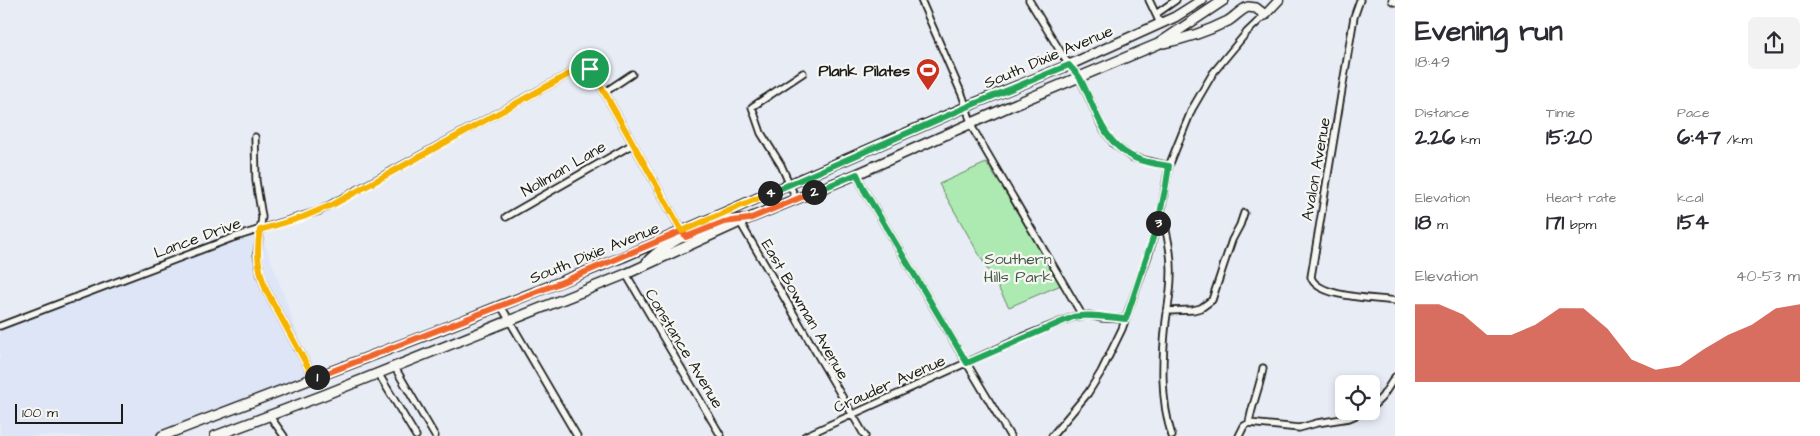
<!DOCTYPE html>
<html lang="en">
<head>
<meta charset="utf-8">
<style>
  :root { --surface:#fff; --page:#f2f2f3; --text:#2b2b33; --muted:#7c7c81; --accent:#c8321e }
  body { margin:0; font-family:"Architects Daughter",sans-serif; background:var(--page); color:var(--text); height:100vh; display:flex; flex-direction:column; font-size:19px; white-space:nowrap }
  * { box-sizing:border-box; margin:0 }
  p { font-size:16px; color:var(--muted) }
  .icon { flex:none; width:28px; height:28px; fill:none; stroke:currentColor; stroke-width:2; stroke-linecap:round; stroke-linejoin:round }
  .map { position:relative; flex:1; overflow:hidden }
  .drawer { display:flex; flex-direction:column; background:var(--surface); width:425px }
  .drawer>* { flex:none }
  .tools { position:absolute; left:1335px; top:375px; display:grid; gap:10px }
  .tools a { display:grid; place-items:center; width:45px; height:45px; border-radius:8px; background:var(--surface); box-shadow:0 2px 8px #0003; font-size:25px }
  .scale { position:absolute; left:15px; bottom:12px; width:108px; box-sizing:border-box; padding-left:5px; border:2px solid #1c1c1c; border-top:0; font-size:14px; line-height:18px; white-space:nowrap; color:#1c1c1c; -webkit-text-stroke:4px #f6f6f2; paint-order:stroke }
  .pin { position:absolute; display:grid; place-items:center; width:42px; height:42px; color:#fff; margin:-21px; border:2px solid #fff; border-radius:50%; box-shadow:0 1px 5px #0007 }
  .km { position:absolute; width:25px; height:25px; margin:-12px; border-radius:50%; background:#222; color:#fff; font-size:14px; line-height:25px; text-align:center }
  .round { display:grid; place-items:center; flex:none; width:52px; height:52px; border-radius:8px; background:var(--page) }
  .overview { display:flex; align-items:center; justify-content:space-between; height:85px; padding:0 20px }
  h1 { font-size:28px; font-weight:700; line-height:38px }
  .figures { display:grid; grid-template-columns:repeat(3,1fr); gap:8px; height:85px; padding:5px 20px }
  .figures div { display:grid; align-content:center }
  .figures b { font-size:21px; font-weight:700 }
  .figures small { font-size:14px; font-weight:400 }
  .figures p { font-size:14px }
  .chart { height:140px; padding:10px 20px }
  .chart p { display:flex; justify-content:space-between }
  .chart svg { width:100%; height:90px; margin-top:5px; fill:var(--accent); opacity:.7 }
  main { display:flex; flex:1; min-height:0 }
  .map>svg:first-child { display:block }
  .built { fill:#dee5f7 }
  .green { fill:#aceab1; stroke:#648366 }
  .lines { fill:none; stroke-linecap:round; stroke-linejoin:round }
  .minor-casing { stroke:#1c1c1c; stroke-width:9 }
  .secondary-casing { stroke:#1c1c1c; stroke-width:11 }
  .primary-casing { stroke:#1c1c1c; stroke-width:12 }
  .minor { stroke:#f6f6f2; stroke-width:5.5 }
  .secondary { stroke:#f6f6f2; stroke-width:8 }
  .primary { stroke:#f6f6f2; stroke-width:9 }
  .split-1-casing { stroke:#fff; stroke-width:10 }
  .split-2-casing { stroke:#fff; stroke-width:10 }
  .split-3-casing { stroke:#fff; stroke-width:10 }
  .split-4-casing { stroke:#fff; stroke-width:10 }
  .split-5-casing { stroke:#fff; stroke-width:10 }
  .split-1 { stroke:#f5b400; stroke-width:6 }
  .split-2 { stroke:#f0652b; stroke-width:6 }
  .split-3 { stroke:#22a559; stroke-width:6 }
  .split-4 { stroke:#22a559; stroke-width:6 }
  .split-5 { stroke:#f5b400; stroke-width:6 }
  .labels { text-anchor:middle; stroke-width:4.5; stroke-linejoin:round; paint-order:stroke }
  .street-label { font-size:16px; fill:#1c1c1c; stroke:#f6f6f2 }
  .poi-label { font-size:16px; font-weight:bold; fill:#1c1c1c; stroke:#f6f6f2; text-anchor:end }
  .park-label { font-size:16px; fill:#475a49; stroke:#f6f6f2 }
</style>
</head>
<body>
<main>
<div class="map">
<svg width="1395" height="436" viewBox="0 0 1395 436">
  <rect width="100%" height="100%" fill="#e8ecf5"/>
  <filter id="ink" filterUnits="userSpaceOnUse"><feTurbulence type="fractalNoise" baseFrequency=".02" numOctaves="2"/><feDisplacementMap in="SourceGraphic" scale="10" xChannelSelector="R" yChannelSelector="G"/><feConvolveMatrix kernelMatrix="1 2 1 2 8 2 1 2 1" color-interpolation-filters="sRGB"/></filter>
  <g filter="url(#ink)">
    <path class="built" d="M260,230L314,378L162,436H0V328Z"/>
    <path class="green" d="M986,163L1002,187L1061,285L1009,307L939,184Z"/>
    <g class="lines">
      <g class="minor-casing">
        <path id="minor" d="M921,0L963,97L973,129L1082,315
          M1029,0L1065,59L1080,78L1102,127L1114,144L1131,157L1169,166
          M1149,0L1160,23
          M1360,0L1354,17L1311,277C1317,298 1377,298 1395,301
          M1156,14L1176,0
          M605,92L632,74
          M255,137L256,181L262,217L257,254L261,276L266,290L314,378
          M857,174L864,190L1010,436
          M796,199L781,165L761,133L752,107L803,73
          M1162,214C1167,234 1172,254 1171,275C1171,290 1168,306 1166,321C1162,359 1160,399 1172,436
          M506,217L633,144
          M740,222L865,436
          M626,274L721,436
          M501,306L577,436
          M1167,311L1193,310L1201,308L1212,300L1232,240L1240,225L1244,213
          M0,326L232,238L319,211L580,68H585L593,72L683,233
          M394,366L435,436
          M378,373L416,436
          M1371,408L1382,397L1395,377
          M269,415L284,436
          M1249,423C1252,404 1260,387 1263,368
          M805,436L1023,337L1073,317L1089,315L1102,318L1126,319
          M1052,436L1088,393L1101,372L1122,329L1149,253L1161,212L1169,166L1192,109L1213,73L1247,32L1265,15
          M1239,436L1244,426L1249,423L1299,428L1317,423L1349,418L1366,411"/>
      </g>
      <g class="secondary-casing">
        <path id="secondary" d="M1393,0L1395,1
          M1265,15L1279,0"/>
      </g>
      <g class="primary-casing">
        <path id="primary" d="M1163,43C1185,39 1208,31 1228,21C1235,17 1240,10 1248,7L1256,8L1265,15
          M647,262C667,240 713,221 743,219
          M162,436L437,331L623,257L975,103L1069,65L1175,17L1202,0
          M215,436L324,395L626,274L740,222L857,174L1008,107L1158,44L1224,0"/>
      </g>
      <use href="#minor" class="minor"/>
      <use href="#secondary" class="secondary"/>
      <use href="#primary" class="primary"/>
    </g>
  </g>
  <g class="lines" filter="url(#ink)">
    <g class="split-1-casing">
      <path id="split-1" d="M317,377L314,378L266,290C258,269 256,252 260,230L303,217L334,204L580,68L590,69"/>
    </g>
    <g class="split-2-casing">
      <path id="split-2" d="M317,377L562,282L682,231L686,237L724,222L749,219L814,192"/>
    </g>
    <g class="split-3-casing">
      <path id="split-3" d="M814,192L857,174L864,190L967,363L1073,317C1089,313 1109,318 1126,319L1158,223"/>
    </g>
    <g class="split-4-casing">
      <path id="split-4" d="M770,193L974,104L1069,65C1073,70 1078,74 1081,80C1095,107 1102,141 1131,156C1142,162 1156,164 1169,166L1166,185L1158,223"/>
    </g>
    <g class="split-5-casing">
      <path id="split-5" d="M590,69L593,72L682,231L770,193"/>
    </g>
    <use href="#split-1" class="split-1"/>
    <use href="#split-2" class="split-2"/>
    <use href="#split-3" class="split-3"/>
    <use href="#split-4" class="split-4"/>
    <use href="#split-5" class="split-5"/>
  </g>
  <defs>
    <g id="stadium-pin" transform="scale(1.25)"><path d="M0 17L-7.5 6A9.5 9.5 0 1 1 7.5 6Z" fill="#c8321e" stroke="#f6f6f2"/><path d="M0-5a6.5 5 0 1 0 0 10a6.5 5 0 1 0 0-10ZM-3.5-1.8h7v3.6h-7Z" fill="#fff"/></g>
  </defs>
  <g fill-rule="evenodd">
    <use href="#stadium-pin" x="928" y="70"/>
  </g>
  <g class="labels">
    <g class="street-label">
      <text transform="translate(1048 56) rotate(-23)" y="6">South Dixie Avenue</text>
      <text transform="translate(563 168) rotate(-30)" y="6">Nollman Lane</text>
      <text transform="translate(1315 169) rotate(-80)" y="6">Avalon Avenue</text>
      <text transform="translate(197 237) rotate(-20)" y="6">Lance Drive</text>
      <text transform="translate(594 252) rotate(-22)" y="6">South Dixie Avenue</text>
      <text transform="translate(806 309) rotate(60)" y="6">East Bowman Avenue</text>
      <text transform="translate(685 348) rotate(59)" y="6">Constance Avenue</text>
      <text transform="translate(889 383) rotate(-24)" y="6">Crauder Avenue</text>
    </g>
    <g class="poi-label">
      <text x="910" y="76">Plank Pilates</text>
    </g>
    <g class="park-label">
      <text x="1018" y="264">Southern<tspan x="1018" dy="18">Hills Park</tspan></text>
    </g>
  </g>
</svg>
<div class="tools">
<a><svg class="icon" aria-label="locate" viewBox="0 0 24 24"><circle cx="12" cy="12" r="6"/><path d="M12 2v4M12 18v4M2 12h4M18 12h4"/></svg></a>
</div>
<div class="scale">100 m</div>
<div class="pin" style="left:590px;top:69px;background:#1e9e55"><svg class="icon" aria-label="arrive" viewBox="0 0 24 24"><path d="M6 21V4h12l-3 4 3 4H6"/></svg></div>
<b class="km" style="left:317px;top:377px">1</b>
<b class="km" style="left:814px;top:192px">2</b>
<b class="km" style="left:1158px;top:223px">3</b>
<b class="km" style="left:770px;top:193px">4</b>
</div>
<section class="drawer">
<div class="overview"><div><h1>Evening run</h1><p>18:49</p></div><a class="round"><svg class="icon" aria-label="share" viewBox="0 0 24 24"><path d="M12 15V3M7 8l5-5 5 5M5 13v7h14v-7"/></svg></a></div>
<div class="figures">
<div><p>Distance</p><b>2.26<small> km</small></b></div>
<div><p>Time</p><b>15:20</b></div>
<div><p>Pace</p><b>6:47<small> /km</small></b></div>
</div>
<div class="figures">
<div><p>Elevation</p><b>18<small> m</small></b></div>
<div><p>Heart rate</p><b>171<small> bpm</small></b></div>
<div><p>kcal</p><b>154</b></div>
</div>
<div class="chart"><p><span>Elevation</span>40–53 m</p>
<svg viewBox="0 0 160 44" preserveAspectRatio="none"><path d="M0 44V6L10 6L20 11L30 21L40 21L50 16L60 8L70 8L80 18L90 33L100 38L110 36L120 28L130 21L140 16L150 8L160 6V44z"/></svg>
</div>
</section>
</main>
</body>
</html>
